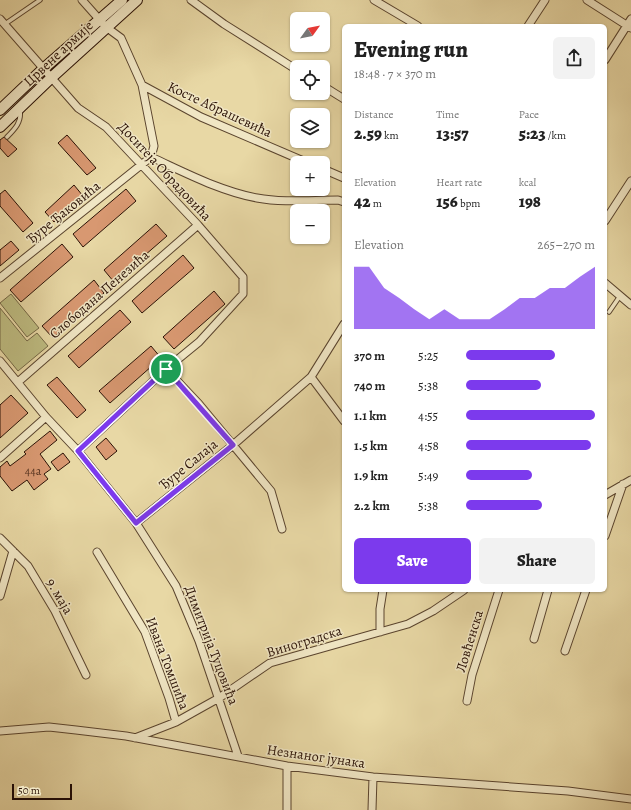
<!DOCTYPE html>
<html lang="en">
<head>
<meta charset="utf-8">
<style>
  :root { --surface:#fff; --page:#f2f2f2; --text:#222; --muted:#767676; --accent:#7c3aed }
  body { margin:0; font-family:Alegreya,serif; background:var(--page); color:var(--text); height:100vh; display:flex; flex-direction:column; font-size:15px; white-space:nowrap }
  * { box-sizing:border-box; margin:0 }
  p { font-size:13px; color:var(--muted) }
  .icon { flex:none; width:22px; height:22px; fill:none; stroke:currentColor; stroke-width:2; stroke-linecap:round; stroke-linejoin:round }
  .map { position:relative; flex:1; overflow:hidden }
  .sheet { position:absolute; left:342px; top:24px; width:265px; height:568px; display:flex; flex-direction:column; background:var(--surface); border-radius:6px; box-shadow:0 1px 3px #0004 }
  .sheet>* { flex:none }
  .needle { width:26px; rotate:57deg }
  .controls { position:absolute; left:290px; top:12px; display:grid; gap:8px }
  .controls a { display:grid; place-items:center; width:40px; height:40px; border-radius:6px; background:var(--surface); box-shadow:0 1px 3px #0004; font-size:20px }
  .scale { position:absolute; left:12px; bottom:10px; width:60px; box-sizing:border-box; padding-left:4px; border:2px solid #2b1206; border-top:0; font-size:11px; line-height:14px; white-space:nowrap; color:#2b1206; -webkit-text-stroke:3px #f0e6c4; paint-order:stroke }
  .pin { position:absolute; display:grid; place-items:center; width:34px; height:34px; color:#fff; margin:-17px; border:2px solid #fff; border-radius:50%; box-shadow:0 1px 4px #0007 }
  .round { display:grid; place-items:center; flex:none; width:42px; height:42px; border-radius:6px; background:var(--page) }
  .summary { display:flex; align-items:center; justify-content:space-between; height:68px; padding:0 12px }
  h1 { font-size:22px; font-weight:800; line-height:30px }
  .metrics { display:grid; grid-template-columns:repeat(3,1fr); gap:6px; height:68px; padding:4px 12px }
  .metrics div { display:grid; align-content:center }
  .metrics b { font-size:17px; font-weight:800 }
  .metrics small { font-size:11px; font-weight:400 }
  .metrics p { font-size:11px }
  .chart { height:112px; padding:8px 12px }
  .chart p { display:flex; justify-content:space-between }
  .chart svg { width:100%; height:72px; margin-top:4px; fill:var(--accent); opacity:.7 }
  .primary-button { display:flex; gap:8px; margin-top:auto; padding:8px 12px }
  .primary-button a { flex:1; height:46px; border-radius:6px; background:var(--accent); color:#fff; font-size:16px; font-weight:800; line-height:46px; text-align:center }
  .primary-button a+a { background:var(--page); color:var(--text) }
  ul { padding:0 12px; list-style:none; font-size:13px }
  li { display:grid; grid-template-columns:64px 48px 1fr; align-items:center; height:30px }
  li i { height:10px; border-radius:5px; background:var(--accent) }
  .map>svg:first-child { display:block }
  .green { fill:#bebc81; stroke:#746744 }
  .building { fill:#d89871; stroke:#2b1206 }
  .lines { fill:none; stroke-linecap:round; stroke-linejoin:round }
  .lane-casing { stroke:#5a442e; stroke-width:5.5 }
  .street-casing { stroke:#5a442e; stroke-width:9 }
  .secondary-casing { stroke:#2b1206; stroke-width:12 }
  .lane { stroke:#f0e6c4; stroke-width:3.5 }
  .street { stroke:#f0e6c4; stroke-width:7 }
  .secondary { stroke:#f0e6c4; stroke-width:10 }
  .route-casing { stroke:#fff; stroke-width:8 }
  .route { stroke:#7c3aed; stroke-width:5 }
  .labels { text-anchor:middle; stroke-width:3; stroke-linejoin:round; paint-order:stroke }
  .number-label { font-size:12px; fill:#563421 }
  .street-label { font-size:14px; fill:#2b1206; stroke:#f0e6c4 }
</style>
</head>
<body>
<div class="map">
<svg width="631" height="810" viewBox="0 0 631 810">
  <rect width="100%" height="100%" fill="#e8d8a5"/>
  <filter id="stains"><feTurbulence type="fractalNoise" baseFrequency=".005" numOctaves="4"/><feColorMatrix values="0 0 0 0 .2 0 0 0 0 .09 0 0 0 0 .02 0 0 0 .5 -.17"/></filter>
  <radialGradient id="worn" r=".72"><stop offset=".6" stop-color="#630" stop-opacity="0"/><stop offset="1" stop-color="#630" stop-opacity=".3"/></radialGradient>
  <path class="green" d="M11,294L39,328L27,337L0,303Z
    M0,308L27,341L37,333L48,346L18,371L0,349Z"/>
  <path class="building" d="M67,135L96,168L87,175L58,143Z
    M4,137L17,149L8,157L0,148V140Z
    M74,185L83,196L54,222L45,212Z
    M126,189L136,201L83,247L73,234Z
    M5,190L33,223L23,232L0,206V194Z
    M156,224L167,236L114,282L104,270Z
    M11,241L19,250L0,266V250Z
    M62,244L73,257L21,302L10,290Z
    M183,255L194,268L142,313L132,301Z
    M94,280L104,293L53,338L42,326Z
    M214,291L225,304L174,349L163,337Z
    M120,310L131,322L79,368L68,356Z
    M151,346L161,358L110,403L99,391Z
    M57,377L86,410L77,418L47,385Z
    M11,395L28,413L0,438V405Z
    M50,431L57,440L40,454L51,469L44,474L48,479L34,490L27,480L12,491L0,476V467L7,461L10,466L26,454L24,452Z
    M106,438L117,451L106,460L96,447Z
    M63,453L70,462L58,471L51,462Z"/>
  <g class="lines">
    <g class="lane-casing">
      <path id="lane" d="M5,24L40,0
        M7,137C15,129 22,122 20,109
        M609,312L620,296"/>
    </g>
    <g class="street-casing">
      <path id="street" d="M191,0L224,24L297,70
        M374,0L418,26
        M587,0L631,28
        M0,19L78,108L106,127L198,225L243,277V294L199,342L166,369L78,451
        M528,26L545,0
        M605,60L631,19
        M142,85L201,117L308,163
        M323,86L344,99
        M151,157C186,173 220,191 257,198C283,203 311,200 338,200L344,202
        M323,169L344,178
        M605,221L631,181
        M0,278L151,157L154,146L142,85L121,38L106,27L82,0
        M605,283L631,305
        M0,361L46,417L78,451L136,523L176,586L199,641L238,756
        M166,369L199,404L271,491L282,529
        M311,377L344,421
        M18,382L198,225
        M0,458L46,417
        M605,495L631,480
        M136,523L233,445L311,377L344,324
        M605,536L623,484
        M0,538L28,566L55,611L86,675
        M97,552L145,632L169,698L176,722
        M0,596L13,551
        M380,632V609L383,590
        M534,639L548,590
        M565,651L586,590
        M467,701L472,675L499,590
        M0,731L49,727L76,730L126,736L287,766L373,777L568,791L631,799
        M135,738L176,722L219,698L270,663L408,624L433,611L464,590
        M287,766V810
        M372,810L373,777"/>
    </g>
    <g class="secondary-casing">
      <path id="secondary" d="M0,110L43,69L122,0
        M0,127L51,78L137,0"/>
    </g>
    <use href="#lane" class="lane"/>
    <use href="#street" class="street"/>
    <use href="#secondary" class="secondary"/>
  </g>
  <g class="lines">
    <g class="route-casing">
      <path id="route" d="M166,369L233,445L136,523L78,451Z"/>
    </g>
    <use href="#route" class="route"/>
  </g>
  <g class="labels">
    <g class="number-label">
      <text x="33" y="475">44a</text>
    </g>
    <g class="street-label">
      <text transform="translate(58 53) rotate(-43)" y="5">Црвене армије</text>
      <text transform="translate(220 109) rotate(25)" y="5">Косте Абрашевића</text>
      <text transform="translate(165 171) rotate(47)" y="5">Доситеја Обрадовића</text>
      <text transform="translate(63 212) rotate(-39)" y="5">Ђуре Ђаковића</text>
      <text transform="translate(99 294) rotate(-41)" y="5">Слободана Пенезића</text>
      <text transform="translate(188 464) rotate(-39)" y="5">Ђуре Салаја</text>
      <text transform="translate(60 596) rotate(60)" y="5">9. маја</text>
      <text transform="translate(304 641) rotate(-17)" y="5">Виноградска</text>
      <text transform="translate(469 641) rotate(-73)" y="5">Ловћенска</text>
      <text transform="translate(212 645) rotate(69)" y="5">Димитрија Туцовића</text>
      <text transform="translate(168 663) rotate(69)" y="5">Ивана Томшића</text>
      <text transform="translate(316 756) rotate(8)" y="5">Незнаног јунака</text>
    </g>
  </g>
  <rect width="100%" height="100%" filter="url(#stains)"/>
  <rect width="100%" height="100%" fill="url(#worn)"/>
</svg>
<div class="controls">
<a><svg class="needle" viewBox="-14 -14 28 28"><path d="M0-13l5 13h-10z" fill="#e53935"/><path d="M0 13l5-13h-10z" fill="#767676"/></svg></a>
<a><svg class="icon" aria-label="locate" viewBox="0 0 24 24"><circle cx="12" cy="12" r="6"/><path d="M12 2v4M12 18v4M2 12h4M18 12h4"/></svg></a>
<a><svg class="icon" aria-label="layers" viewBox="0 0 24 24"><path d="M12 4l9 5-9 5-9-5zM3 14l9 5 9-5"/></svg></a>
<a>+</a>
<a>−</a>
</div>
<div class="scale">50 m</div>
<div class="pin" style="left:166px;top:369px;background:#1e9e55"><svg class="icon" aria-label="arrive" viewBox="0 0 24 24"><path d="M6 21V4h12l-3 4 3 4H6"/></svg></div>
<section class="sheet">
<div class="summary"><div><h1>Evening run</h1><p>18:48 · 7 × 370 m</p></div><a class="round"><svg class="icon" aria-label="share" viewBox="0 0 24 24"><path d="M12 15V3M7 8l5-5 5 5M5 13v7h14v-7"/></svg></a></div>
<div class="metrics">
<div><p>Distance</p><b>2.59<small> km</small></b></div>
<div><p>Time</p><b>13:57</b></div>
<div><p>Pace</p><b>5:23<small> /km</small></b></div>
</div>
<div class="metrics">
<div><p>Elevation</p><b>42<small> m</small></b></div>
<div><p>Heart rate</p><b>156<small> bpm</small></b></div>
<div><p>kcal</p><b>198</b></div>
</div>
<div class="chart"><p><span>Elevation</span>265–270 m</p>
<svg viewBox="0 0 160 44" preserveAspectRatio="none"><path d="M0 44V6L10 6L20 19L30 25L40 32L50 38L60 32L70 38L80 38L90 38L100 32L110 25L120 25L130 19L140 19L150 12L160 6V44z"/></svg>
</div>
<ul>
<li><b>370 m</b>5:25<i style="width:69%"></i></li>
<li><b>740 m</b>5:38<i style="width:58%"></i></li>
<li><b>1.1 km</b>4:55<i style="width:100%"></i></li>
<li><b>1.5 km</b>4:58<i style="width:97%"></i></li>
<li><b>1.9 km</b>5:49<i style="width:51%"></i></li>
<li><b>2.2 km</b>5:38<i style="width:59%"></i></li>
</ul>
<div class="primary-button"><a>Save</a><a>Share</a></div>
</section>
</div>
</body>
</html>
